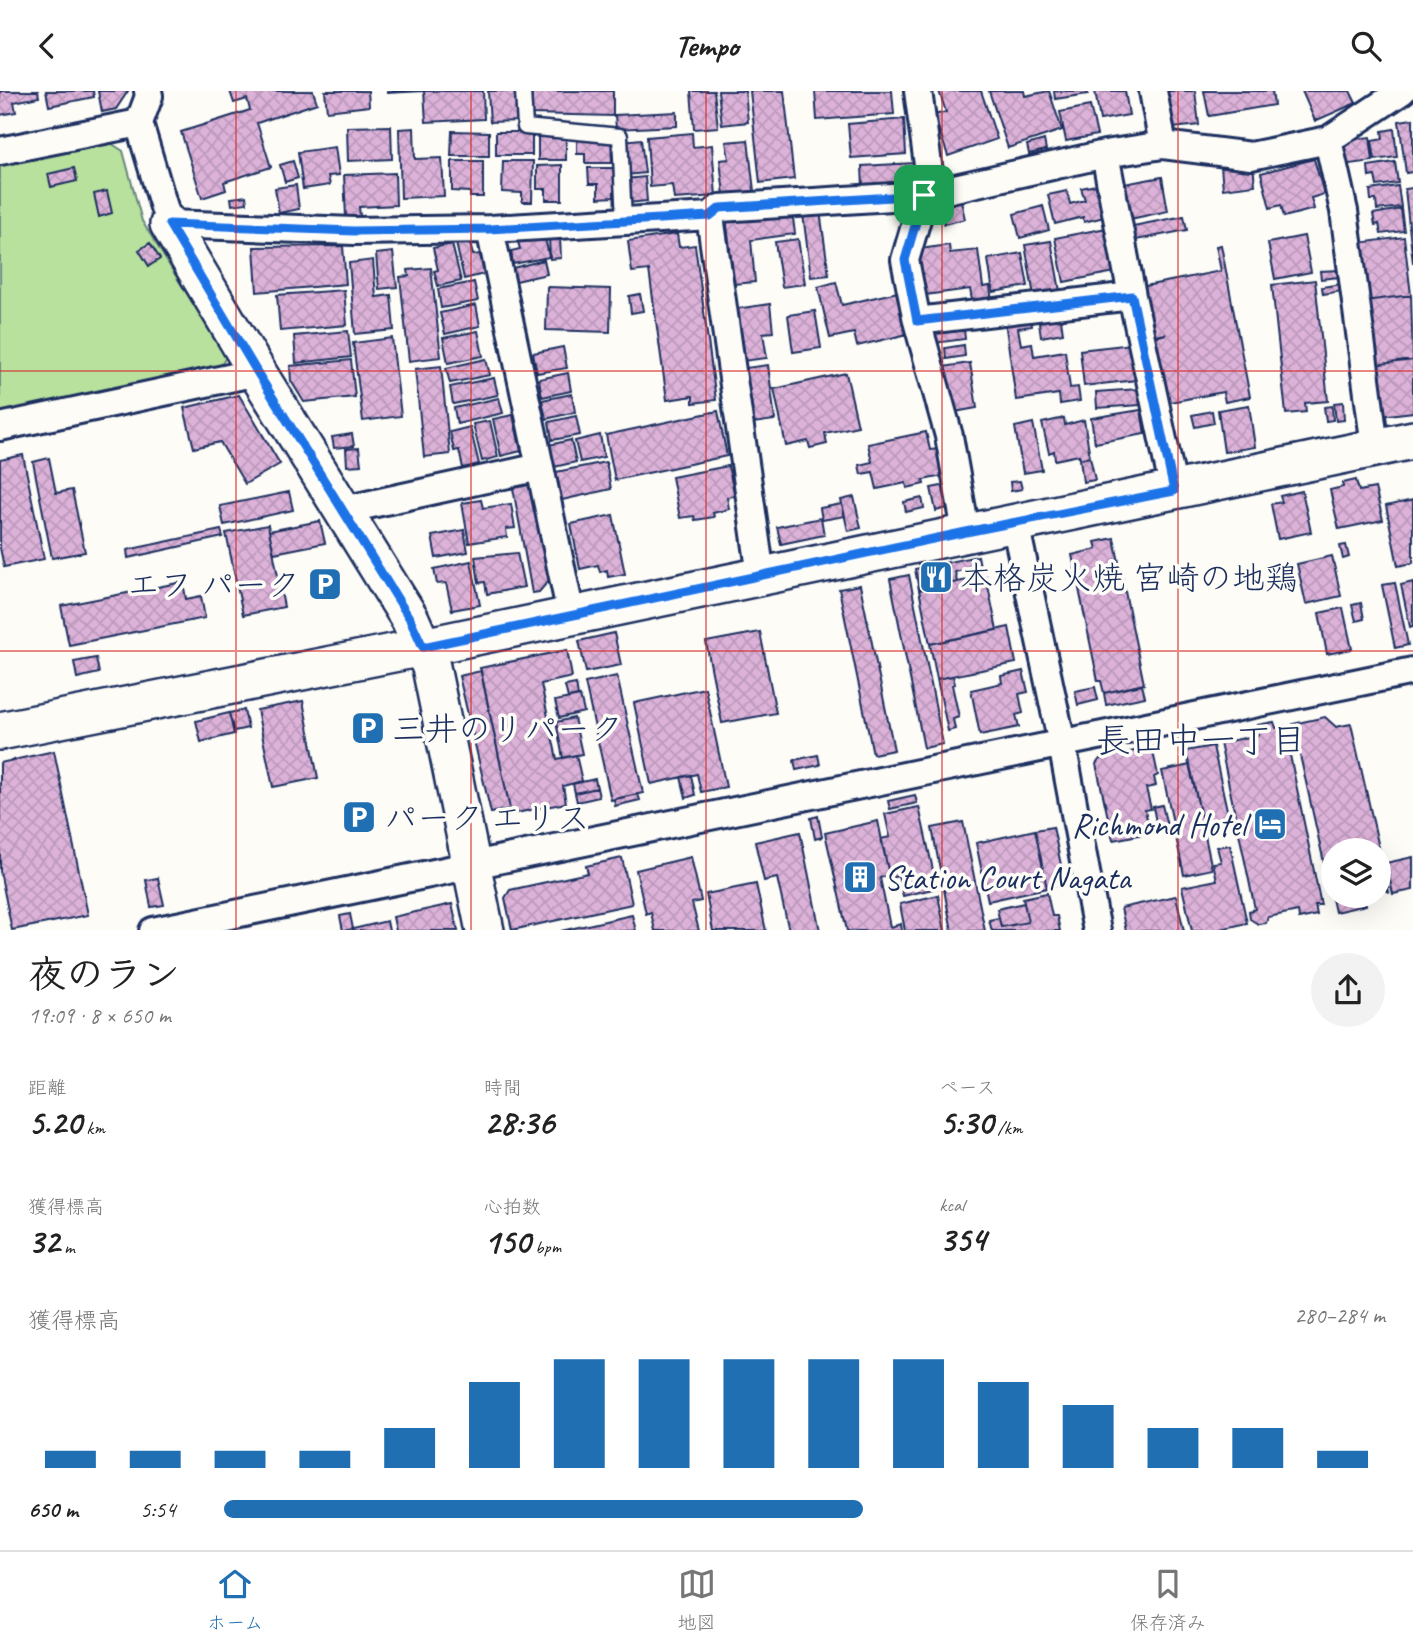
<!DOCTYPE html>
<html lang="ja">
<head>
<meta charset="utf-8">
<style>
  :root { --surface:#fff; --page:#f2f2f2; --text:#222; --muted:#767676; --line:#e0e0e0; --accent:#1f6fb2 }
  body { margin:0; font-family:Caveat,"Klee One",sans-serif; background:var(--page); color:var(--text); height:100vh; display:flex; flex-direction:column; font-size:26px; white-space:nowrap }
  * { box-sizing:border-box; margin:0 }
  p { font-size:23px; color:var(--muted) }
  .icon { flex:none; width:38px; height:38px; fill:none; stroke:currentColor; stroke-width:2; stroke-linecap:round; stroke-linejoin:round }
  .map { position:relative; height:839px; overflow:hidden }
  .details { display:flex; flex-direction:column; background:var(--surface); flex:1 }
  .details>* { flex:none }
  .buttons { position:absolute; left:1321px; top:747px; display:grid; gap:14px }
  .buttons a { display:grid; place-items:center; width:70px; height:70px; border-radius:50%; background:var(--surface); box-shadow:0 7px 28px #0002; font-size:35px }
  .pin { position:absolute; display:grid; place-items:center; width:60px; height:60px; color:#fff; margin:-30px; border-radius:14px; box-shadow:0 4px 10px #0006 }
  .round { display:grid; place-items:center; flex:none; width:74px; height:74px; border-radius:37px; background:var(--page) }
  .head { display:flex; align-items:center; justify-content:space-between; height:119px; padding:0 28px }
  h1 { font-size:38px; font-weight:700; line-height:52px }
  .stats { display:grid; grid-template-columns:repeat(3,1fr); gap:10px; height:119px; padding:7px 28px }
  .stats div { display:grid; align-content:center }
  .stats b { font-size:35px; font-weight:700 }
  .stats small { font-size:19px; font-weight:400 }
  .stats p { font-size:19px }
  .chart { height:196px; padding:14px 28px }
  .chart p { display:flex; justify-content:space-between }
  .chart svg { width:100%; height:126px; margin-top:7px; stroke:var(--accent); stroke-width:6 }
  ul { padding:0 28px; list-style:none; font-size:23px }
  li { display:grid; grid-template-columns:112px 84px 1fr; align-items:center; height:52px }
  li i { height:18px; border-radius:9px; background:var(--accent) }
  header { display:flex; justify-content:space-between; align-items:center; height:91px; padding:0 28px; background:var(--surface); font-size:32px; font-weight:700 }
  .tabs { display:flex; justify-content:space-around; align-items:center; height:98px; border-top:2px solid var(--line); background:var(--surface); font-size:19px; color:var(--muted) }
  .tabs a { display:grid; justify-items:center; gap:4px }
  .tabs .active { color:var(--accent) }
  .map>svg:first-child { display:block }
  .park { fill:#b8e19d; stroke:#6a887e; stroke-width:2 }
  .building { fill:url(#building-cross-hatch); stroke:#1b2f5e; stroke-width:2 }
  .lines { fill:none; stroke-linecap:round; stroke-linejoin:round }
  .lane-casing { stroke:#1b2f5e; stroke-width:19 }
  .street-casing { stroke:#1b2f5e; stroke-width:32 }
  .secondary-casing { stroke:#1b2f5e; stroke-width:42 }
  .lane { stroke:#fdfcf7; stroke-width:14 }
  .street { stroke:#fdfcf7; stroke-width:26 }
  .secondary { stroke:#fdfcf7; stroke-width:37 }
  .route-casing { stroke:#fff; stroke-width:14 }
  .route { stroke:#1a73e8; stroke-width:9 }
  .grid { fill:none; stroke:#d62828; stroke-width:2; stroke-opacity:0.55 }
  .labels { text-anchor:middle; stroke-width:7; stroke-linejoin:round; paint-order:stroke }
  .poi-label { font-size:33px; fill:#1b2f5e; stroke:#fdfcf7; text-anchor:start }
  .neighbourhood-label { font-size:35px; fill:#1b2f5e; stroke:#fdfcf7 }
</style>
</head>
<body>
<header><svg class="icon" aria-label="back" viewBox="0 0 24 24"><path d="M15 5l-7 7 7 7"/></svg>Tempo<svg class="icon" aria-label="search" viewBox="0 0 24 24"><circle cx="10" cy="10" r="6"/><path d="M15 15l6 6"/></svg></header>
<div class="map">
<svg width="1413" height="840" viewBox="0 0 1413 840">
  <defs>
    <pattern id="building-cross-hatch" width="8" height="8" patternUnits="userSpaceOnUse" patternTransform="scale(1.75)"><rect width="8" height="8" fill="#dcb2d8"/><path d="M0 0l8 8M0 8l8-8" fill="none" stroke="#bc99bc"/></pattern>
  </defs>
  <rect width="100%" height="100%" fill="#fdfcf7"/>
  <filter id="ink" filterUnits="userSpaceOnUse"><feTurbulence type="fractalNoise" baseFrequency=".0143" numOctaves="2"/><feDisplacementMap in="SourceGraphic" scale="14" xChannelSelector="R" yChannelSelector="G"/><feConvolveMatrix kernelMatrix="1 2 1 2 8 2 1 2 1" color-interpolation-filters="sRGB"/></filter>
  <g filter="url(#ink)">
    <path class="park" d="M106,49L123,60L142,130L226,266L217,281L0,329V71Z"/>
    <path class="building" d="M0,0H38L39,6L14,11L16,21L0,24Z
      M46,0H93L94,6L49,15Z
      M98,0H128L116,18L102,21Z
      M230,0H313L317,12L257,32L271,76L224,91L226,99L202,107L181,41L250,19L247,8L234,12Z
      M325,0H368L369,15L327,20Z
      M387,0H483L484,28L426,31L424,0L387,2Z
      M488,0H517L518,30L490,31Z
      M532,0H613V25L531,23Z
      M691,0H714L718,36L694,38Z
      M718,0H745L748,31L722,34Z
      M750,0H784L794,88L760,92Z
      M815,0H892L894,23L817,29Z
      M939,0H981L997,48L948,65L934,24L946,21Z
      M989,0H1024L1025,5L1049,0L1062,39L1008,57Z
      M1054,0H1087L1088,3L1055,8Z
      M1095,0H1125L1129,24L1100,29Z
      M1160,0H1195L1199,34L1164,38Z
      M1204,0H1272L1274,14L1209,25Z
      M1302,0H1350L1356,12L1315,30Z
      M1090,15L1097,44L1066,50L1060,21Z
      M677,21V35L616,38L615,24Z
      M904,28L906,63L851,67L848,33Z
      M1413,28V81L1406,82L1399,30Z
      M391,35L392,68L348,70L347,36Z
      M414,37L415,68L442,67L444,105L401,107L399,38Z
      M1394,38L1397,66L1375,69L1372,50L1383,48L1382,40Z
      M452,40L489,41V65H451Z
      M496,41H532V64H496Z
      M692,42L693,56L712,54L716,105L674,108L672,94L650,96L647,46Z
      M538,44L566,45V69H538Z
      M1370,46L1373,70L1342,74L1338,50Z
      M577,47H611L612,72H585V63H577Z
      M641,48L645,82L626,84L623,50Z
      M748,49L754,100L724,104L720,69L729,68L726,51Z
      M1044,49L1046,59L1029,63L1027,54Z
      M335,56L339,84L328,85L330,94L303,98L298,61Z
      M1314,68L1324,103L1311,107L1314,118L1284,126L1281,114L1270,117L1261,82Z
      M293,70L298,87L285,91L280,74Z
      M452,70H483V106H470V101L452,100Z
      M503,70H533L532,111H522V102L502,101Z
      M1395,71L1398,92L1377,95L1375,85L1369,86L1368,75Z
      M915,72L916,94L863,96L862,75Z
      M1253,73L1255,94L1223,98L1221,76Z
      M562,74V109H546V98H537V75Z
      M74,77L77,90L51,96L48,83Z
      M588,77H614V106L598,107V93H589Z
      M395,82L396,114L359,116L360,125L346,126L344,84Z
      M645,86L647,110L627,112L625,88Z
      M1162,86L1168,120L1130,128L1124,93Z
      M296,94L299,118L279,122L275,97Z
      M1096,94L1104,126L1084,131L1083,126L1055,133L1048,104L1067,100L1070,113L1085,109L1081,97Z
      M1398,95L1401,116L1377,119L1376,109H1371L1370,99Z
      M1413,97V172L1405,98Z
      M107,100L112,122L99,126L94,103Z
      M246,105L247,112L232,114L231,107Z
      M961,110L965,128L944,133L943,124L926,128L924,117Z
      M1043,115L1049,139L1020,147L1014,123Z
      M1401,118L1404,140L1381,143L1379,133L1375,134L1373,123Z
      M792,119L795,143L751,149L755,191L734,193L726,126Z
      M820,120L829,184L811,186L803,123Z
      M1184,125L1187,139L1136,149L1145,195L1221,180L1216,155L1221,154L1250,306L1225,311L1223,301L1160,313L1148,248L1166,243L1153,245L1123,137Z
      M1112,136L1120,180L1064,191L1055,147Z
      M677,143L679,156L695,154L716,309L693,312V305L667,309L649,179L632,181L628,150Z
      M1304,145L1311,181L1275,188L1268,152Z
      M545,146L549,166L513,173L511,160L520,158L518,151Z
      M549,146H560L561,167L550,168Z
      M1404,146L1411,204L1365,210L1358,152Z
      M798,148L805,193L782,196L775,151Z
      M469,149L473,164L480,163L484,183L464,188L456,152Z
      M1051,150L1060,200L1034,205L1025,154Z
      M150,152L160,168L149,175L139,159Z
      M452,153L461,190L438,195L434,180L438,179L433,157Z
      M949,154L950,162L978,159L983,196L990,195L992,212L973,215L970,198L917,205L912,159Z
      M343,155L346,193L257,201L254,156Z
      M393,161L397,196L379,198L376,163Z
      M1022,162L1028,195L993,201L988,168Z
      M373,169L376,206L391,204L394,239L355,243L349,172Z
      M544,169L547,183L516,190L513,177Z
      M431,177L441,266L409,270L400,186L409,185L408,179Z
      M1339,179V186L1321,188L1320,180Z
      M1315,189L1328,310L1305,312L1306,321L1286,323L1272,194Z
      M474,191L478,210L441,217L438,198Z
      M836,191L842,214L902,200L912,242L857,255L854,242L830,247L818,196Z
      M1341,193L1342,200L1323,203L1322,196Z
      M547,196L611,198L610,241L546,239Z
      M344,199L347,234L280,240L277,204Z
      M640,203L643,220L631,222L629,205Z
      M1411,204L1413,269L1373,274L1365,210Z
      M770,213L773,241L763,242L767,267L743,270L735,218Z
      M476,214L480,235L445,243L440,222Z
      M815,220L821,257L793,261L788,224Z
      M1060,222L1063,242L1041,246L1038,225Z
      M1031,226L1032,235L1018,237L1021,254L1032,252L1034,265L1065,260L1070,297L1078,296L1080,310L1060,313L1059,303L1016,309L1005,230Z
      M963,229L965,248L927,253L924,235Z
      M348,240L351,266L296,272L294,245Z
      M478,240L483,265L448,272L443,247Z
      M392,247L401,325L363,330L353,252Z
      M1132,253L1136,289L1084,295L1080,259Z
      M964,254L965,265L946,268L945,257Z
      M563,256L567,277L537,282L533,262Z
      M486,268L490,284L450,292L446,277Z
      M351,269L355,306L304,311L291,290L290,275Z
      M1413,269V321L1380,325L1373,274Z
      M970,272L977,317L949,322L942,276Z
      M768,274L775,329L753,332L745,277Z
      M441,275L450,363L424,366L415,278Z
      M568,282L571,300L542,306L539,288Z
      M846,282L858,335L825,342L827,353L810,357L808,350L786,355L774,298Z
      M494,287L498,304L453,313L450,296Z
      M1139,298L1140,314L1097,317L1096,301Z
      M572,303L575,321L546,328L542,309Z
      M239,304L280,373L245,393L220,351L194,357L184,317Z
      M499,307L503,322L457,333L454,317Z
      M1343,311L1344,329L1336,330L1334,312Z
      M1249,314L1255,356L1224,361L1218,319Z
      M1332,315L1333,329L1326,330L1324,316Z
      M1141,319L1145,343L1095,352L1091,327Z
      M718,320L727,365L615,389L606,344Z
      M1212,320L1214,332L1195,336L1192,324Z
      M513,324L521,360L501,365L493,328Z
      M576,325L580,344L552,349L549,331Z
      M1064,327L1065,334L1084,329L1090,366L1080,368L1079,364L1055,369L1054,360L1049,362L1042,332Z
      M490,330L498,366L482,370L473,333Z
      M1033,332L1042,379L1023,382L1015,336Z
      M470,336L479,373L463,377L459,359L454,360L450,341Z
      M926,341L930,359L938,358L943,385L923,389L924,393L907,397L906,392L877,398L873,381L861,383L859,374L872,371L868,353Z
      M352,343L354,355L334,357L332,346Z
      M600,344L604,366L580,371L575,350Z
      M571,349L576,371L554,376L549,354Z
      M359,357L361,374L347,375L346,358Z
      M23,364L44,468L4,476L0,457V369Z
      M1090,366L1095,389L1083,391L1080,368Z
      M49,367L56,402L72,399L85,461L52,467L33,371Z
      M606,371L611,398L562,409L556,381Z
      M728,375L735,405L727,406L729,418L713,422L714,426L695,429L694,425L680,427L672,386Z
      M1356,389L1359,400L1375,397L1383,429L1339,438L1330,399L1343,396V392Z
      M1020,390L1022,398L1011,400L1010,391Z
      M531,393L551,487L539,501L532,502L513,397Z
      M947,394L951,416L936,420L931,397Z
      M1302,400L1311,441L1278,448L1271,413L1282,411L1280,405Z
      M289,401L293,419L224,434L220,415Z
      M854,406L861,437L848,440L841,409Z
      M922,407L924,417L906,421L904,411Z
      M481,409L483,417L511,413L515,437L506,438L507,446L469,452L462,412Z
      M1413,409V472L1398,475L1386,415Z
      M842,413L845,425L822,429L820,417Z
      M613,424L625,483L608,486L607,479L600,481L598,474L580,478L571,433Z
      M821,427L824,444L781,453L777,436Z
      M320,430L325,452L274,462L269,440Z
      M268,434L284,516L243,524L226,442Z
      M221,439L223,446L128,467L127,459Z
      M464,439L468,461L436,467L432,445Z
      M1114,447L1144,593L1104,602L1101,590H1098L1072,464L1097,458L1095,451Z
      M1346,454L1349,466L1343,468L1340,455Z
      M517,462L524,496L487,503L485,491L479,492L475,466Z
      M978,465L980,475L955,481L957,491L919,499L915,478Z
      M1332,465L1341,505L1306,513L1297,473Z
      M471,470L480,514L452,519L446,492L437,493L434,478Z
      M909,484L943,653L924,657L890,488Z
      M986,485L997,539L930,553L919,499Z
      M183,491L186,508L201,505L205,527L69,554L61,515Z
      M1413,491V535L1410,536L1401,494Z
      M1395,492L1408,554L1395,557L1382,494Z
      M860,494L894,659L873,663L839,498Z
      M1361,512L1364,528L1356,530L1352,514Z
      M1343,517L1352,558L1327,563L1319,522Z
      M1009,536L1016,572L937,588L930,553Z
      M760,541L776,622L722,632L706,551Z
      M614,542L621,574L586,581L579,550Z
      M567,559L572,586L541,593L557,668L576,664L582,690L563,695L566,712L511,723L480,577Z
      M96,567L99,582L77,587L74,571Z
      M481,580L510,718L491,722L459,585Z
      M1023,580L1028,601L1019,603L1023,622L1016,624L1019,636L980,644L971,599L1002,592L1001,585Z
      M617,585L643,702L611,709L585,592Z
      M953,585L955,593L952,594L959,626L953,628L955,638L948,640L937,588Z
      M576,593L578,605L568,607L565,595Z
      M1142,594L1145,606L1106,614L1104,602Z
      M1095,596L1098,609L1078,614L1075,600Z
      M705,597L726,696L701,701L697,683L651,693L634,612Z
      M580,605L584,621L559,627L555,610Z
      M303,610L318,687L273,696L257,619Z
      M244,619L248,637L234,640L229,622Z
      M229,622L234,643L201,651L196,630Z
      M1325,626L1336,636L1351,633L1389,801L1379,795V760H1334V805H1364L1366,814L1335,821L1293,633Z
      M574,627L582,663L563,667L556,631Z
      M1274,631L1276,637L1284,635L1321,814H1315L1317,824L1299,828L1298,820L1268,826L1266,832L1258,833L1250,828L1249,820L1255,818L1220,652L1259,644L1257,634Z
      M1213,655L1229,728L1203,734L1186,660Z
      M1152,656L1158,684L1154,686L1156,695L1146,697L1151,718L1145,719L1149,736L1143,738L1144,743L1113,749L1096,673L1100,668Z
      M54,660L88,824L12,839L0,780V672Z
      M818,664L820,674L796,679L794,669Z
      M1190,674L1212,778L1184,784L1162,680Z
      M691,684L695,704L686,707L681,686Z
      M595,688L597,697L575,702L573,693Z
      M597,697L599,706L577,711L575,702Z
      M638,703L640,709L615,715L614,708Z
      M915,704L917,712L890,718L888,710Z
      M1162,714L1168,739L1158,741L1153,716Z
      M919,716L937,797L903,805L898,785L890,787L881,748L890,746L885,723Z
      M818,725L822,746L815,748L811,727Z
      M878,730L889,784L880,787L890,836L901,833L902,840H847L825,742Z
      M963,731L985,840H952L932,737Z
      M1053,736L1065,793L1047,797L1035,739Z
      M1035,739L1047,797L988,810L976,752Z
      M800,741L820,840H789L777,787L764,790L755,751Z
      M1230,754L1247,832L1213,840H1192L1182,796L1217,789L1213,772L1221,771L1217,756Z
      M691,766L701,810L692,812L699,840H655L651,821L646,823L636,779Z
      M1413,766V799L1393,803L1386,772Z
      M622,767L632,813L512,839L505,807L510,799L588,782L586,775Z
      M158,787L164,814L151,816L146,789Z
      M756,793L766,840H713L706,803Z
      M1047,802L1052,825H1057L1060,840H992L989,829L999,827L1001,836L1028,831L1023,807Z
      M938,804L945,840H905L900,813Z
      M1176,805L1184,840H1126L1121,817Z
      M1024,812L1028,831L1001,836L997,818Z
      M452,813L458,840H396L393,826Z
      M350,823L353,838L343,840L340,825Z
      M632,824L636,840H561Z
      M387,830L389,840H353V838Z"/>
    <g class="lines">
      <g class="lane-casing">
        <path id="lane" d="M523,0L525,36L620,45L624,130"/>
      </g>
      <g class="street-casing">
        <path id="street" d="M148,0L149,5L139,32L169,133L354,140L490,138L710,125L720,117L924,104L1105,63L1163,54L1251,65L1328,49L1402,0
          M918,0L929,81L924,104L905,169L917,230L949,345L966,441
          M1153,0L1163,54
          M1328,49L1344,120L1375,356
          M0,60L139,32
          M1105,63L1132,205L1174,400
          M710,125L761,485
          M490,138L571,524
          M917,230L1132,205
          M0,336L257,281
          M344,419L540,376
          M1015,432L1062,653L1097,840
          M153,840L1413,580"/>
      </g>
      <g class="secondary-casing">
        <path id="secondary" d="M169,133L257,281L410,528L431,576L485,840
          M0,640L423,556L1413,349"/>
      </g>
      <use href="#lane" class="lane"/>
      <use href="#street" class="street"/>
      <use href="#secondary" class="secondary"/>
    </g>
  </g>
  <g class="lines" filter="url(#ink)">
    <g class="route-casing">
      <path id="route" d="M924,104L905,169L917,230L1132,205L1174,400L966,441L423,556L410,528L257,281L169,133L354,140L490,138L710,125L720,117Z"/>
    </g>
    <use href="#route" class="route"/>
  </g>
  <path class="grid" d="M236,0V840M471,0V840M706,0V840M942,0V840M1178,0V840M0,280H1413M0,560H1413"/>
  <defs>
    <g id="restaurant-square" transform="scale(1.75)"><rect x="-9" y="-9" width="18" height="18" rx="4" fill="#1f6fb2" stroke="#fdfcf7"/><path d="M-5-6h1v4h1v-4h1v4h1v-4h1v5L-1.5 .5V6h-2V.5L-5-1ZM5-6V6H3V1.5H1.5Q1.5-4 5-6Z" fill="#fff"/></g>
    <g id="parking-square" transform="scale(1.75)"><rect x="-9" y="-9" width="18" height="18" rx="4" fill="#1f6fb2" stroke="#fdfcf7"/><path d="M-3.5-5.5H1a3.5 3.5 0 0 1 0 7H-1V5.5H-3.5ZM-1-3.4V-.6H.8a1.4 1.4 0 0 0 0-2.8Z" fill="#fff"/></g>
    <g id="hotel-square" transform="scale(1.75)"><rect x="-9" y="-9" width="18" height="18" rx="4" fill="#1f6fb2" stroke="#fdfcf7"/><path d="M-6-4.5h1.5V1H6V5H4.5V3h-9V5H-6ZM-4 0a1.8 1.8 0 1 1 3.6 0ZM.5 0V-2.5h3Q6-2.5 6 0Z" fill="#fff"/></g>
    <g id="building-square" transform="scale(1.75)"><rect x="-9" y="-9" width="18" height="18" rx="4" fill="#1f6fb2" stroke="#fdfcf7"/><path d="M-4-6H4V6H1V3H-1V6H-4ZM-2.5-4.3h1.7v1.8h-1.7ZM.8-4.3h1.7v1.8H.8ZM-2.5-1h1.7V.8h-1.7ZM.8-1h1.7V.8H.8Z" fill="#fff"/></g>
  </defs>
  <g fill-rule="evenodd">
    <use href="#restaurant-square" x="936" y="486"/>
    <use href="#parking-square" x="325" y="493"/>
    <use href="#parking-square" x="368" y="637"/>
    <use href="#parking-square" x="359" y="726"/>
    <use href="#hotel-square" x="1270" y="733"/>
    <use href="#building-square" x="860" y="786"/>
  </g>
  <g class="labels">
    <g class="poi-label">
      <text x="960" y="498">本格炭火焼 宮崎の地鶏</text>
      <text x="300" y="505" text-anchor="end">エフ パーク</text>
      <text x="392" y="649">三井のリパーク</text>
      <text x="384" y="738">パーク エリス</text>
      <text x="1246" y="745" text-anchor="end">Richmond Hotel</text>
      <text x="884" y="798">Station Court Nagata</text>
    </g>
    <g class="neighbourhood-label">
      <text x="1201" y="661">長田中一丁目</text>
    </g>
  </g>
</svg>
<div class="buttons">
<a><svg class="icon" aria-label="layers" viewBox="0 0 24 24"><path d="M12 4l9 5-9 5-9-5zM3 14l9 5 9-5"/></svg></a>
</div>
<div class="pin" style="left:924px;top:104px;background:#1e9e55"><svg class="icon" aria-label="arrive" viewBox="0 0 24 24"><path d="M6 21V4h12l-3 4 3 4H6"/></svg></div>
</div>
<section class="details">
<div class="head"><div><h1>夜のラン</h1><p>19:09 · 8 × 650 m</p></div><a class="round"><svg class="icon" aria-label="share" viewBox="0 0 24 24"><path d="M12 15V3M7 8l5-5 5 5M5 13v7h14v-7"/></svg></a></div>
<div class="stats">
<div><p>距離</p><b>5.20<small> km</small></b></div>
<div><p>時間</p><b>28:36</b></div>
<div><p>ペース</p><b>5:30<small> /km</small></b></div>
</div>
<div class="stats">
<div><p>獲得標高</p><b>32<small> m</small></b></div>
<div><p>心拍数</p><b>150<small> bpm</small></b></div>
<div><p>kcal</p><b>354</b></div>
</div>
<div class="chart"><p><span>獲得標高</span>280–284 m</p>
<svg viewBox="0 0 160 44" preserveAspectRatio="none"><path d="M5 44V38M15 44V38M25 44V38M35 44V38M45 44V30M55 44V14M65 44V6M75 44V6M85 44V6M95 44V6M105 44V6M115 44V14M125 44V22M135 44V30M145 44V30M155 44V38"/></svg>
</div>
<ul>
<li><b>650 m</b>5:54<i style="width:55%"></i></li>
</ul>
</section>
<nav class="tabs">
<a class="active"><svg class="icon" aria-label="home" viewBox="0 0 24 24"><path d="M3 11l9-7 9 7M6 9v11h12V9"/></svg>ホーム</a>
<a><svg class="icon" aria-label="map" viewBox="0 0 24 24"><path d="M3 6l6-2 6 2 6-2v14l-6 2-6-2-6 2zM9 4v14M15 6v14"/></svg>地図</a>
<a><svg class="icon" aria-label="saved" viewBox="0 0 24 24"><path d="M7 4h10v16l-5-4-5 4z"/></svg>保存済み</a>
</nav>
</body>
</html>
